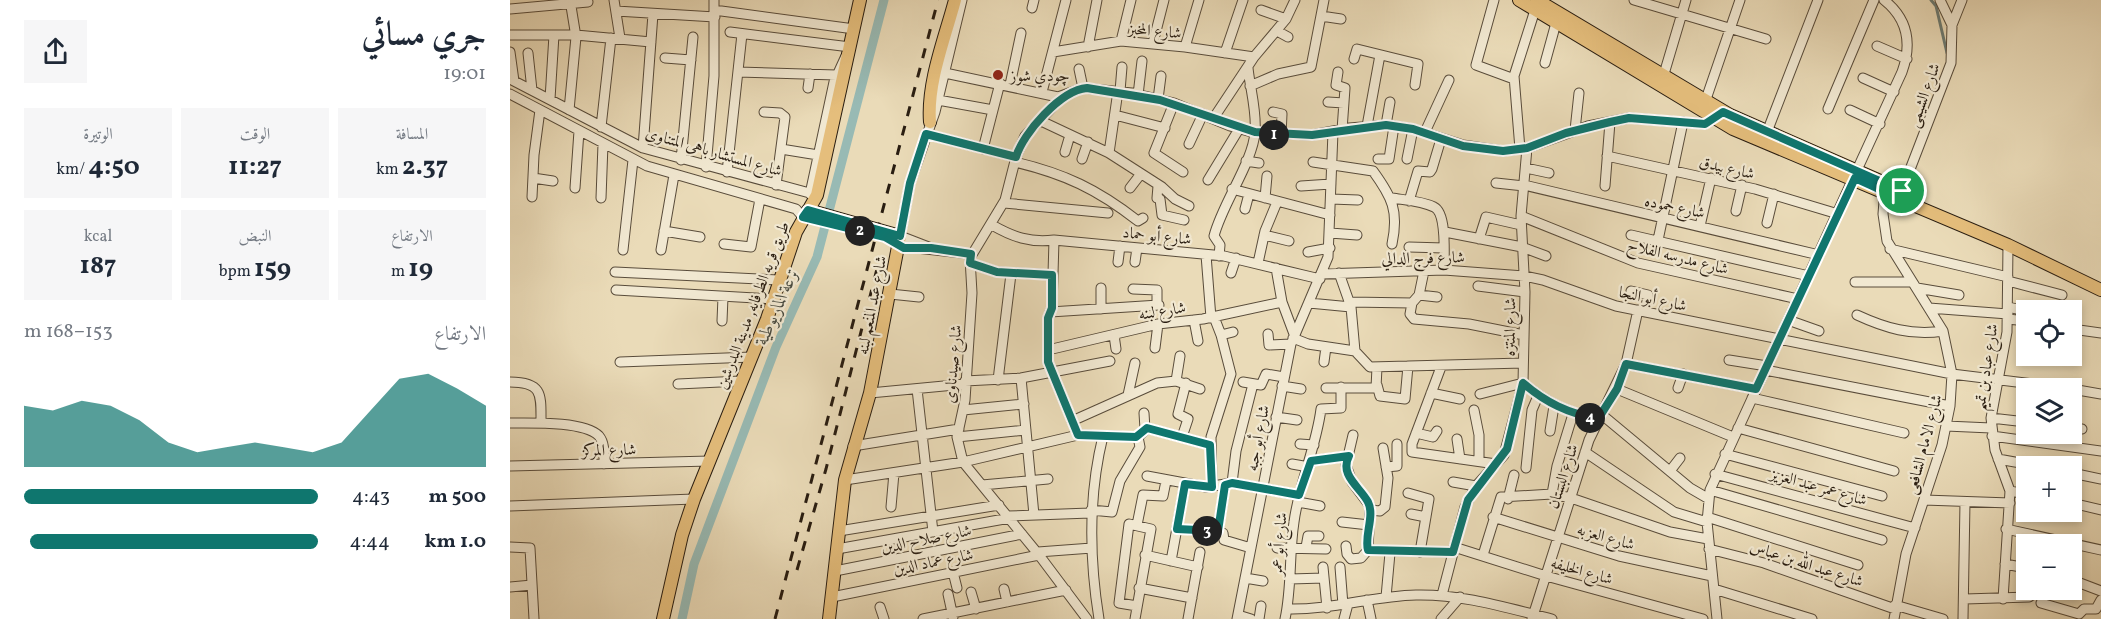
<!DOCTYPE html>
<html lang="ar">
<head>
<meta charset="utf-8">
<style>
  :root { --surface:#fff; --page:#f6f6f7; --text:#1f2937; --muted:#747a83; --accent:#0f766e }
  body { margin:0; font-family:Vollkorn,Amiri,serif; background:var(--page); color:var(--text); direction:rtl; height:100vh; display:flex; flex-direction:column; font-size:22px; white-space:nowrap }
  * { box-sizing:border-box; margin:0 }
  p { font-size:20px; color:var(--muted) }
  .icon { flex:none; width:33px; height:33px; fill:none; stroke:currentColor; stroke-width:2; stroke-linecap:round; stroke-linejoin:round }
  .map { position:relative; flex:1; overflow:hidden; direction:ltr }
  .sheet { display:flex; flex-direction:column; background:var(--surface); width:510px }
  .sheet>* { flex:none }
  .controls { position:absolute; left:1506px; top:300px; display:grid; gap:12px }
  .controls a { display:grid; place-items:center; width:66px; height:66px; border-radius:0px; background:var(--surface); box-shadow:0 3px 9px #0003; font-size:30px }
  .pin { position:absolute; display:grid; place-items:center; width:51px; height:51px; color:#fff; margin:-26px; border:3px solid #fff; border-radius:50%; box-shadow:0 2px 6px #0007 }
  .km { position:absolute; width:30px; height:30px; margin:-15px; border-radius:50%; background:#222; color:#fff; font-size:16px; line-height:30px; text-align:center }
  .round { display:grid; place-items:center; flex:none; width:63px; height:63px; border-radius:0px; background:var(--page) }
  .overview { display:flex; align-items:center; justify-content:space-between; height:102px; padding:0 24px }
  h1 { font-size:33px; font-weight:700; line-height:45px }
  .figures { display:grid; grid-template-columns:repeat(3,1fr); gap:9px; height:102px; padding:6px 24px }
  .figures div { display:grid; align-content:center; border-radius:0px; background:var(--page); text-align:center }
  .figures b { font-size:26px; font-weight:700 }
  .figures small { font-size:16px; font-weight:400 }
  .figures p { font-size:16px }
  .chart { height:168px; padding:12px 24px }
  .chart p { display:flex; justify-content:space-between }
  .chart svg { width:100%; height:108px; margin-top:6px; fill:var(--accent); opacity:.7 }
  ul { padding:0 24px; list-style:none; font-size:20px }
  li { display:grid; grid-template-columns:96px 72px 1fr; align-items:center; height:45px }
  li i { height:15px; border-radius:8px; background:var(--accent) }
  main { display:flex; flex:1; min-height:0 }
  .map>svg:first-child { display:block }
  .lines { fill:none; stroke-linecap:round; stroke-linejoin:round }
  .stream { stroke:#6c7b73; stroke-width:3 }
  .canal { stroke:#98bab4; stroke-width:9 }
  .minor-casing { stroke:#594c3b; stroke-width:11 }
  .major-casing { stroke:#291d11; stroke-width:14 }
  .minor { stroke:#f1e8d1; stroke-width:9 }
  .major { stroke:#e5be7c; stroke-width:12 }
  .rail { stroke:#291d11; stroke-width:3; stroke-dasharray:10 10; stroke-linecap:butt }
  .route-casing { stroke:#fff; stroke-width:12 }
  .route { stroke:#0f766e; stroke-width:8 }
  .poi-dot { fill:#8f2418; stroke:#f1e8d1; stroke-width:2 }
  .labels { text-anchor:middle; stroke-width:4.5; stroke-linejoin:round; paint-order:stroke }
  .street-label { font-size:16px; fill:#291d11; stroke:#f1e8d1 }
  .poi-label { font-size:16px; fill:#291d11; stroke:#f1e8d1; text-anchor:start }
  .water-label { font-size:18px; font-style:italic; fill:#4a4c42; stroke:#f1e8d1 }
</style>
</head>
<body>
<main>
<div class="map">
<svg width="1591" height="619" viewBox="0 0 1591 619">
  <rect width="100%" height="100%" fill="#eadbb8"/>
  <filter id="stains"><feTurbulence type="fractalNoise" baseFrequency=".00333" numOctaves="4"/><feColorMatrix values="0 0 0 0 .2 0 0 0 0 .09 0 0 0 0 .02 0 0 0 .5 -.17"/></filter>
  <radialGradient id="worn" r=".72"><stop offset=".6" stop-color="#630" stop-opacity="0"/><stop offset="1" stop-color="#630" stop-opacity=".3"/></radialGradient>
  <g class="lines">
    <path class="stream" d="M1421,0L1426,6L1437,53"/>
    <path class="canal" d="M172,619L184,564L266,347L307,257L374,0"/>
    <g class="minor-casing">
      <path id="minor" d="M104,0L110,38
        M984,0L966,65L1004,79
        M1124,0L1256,39
        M522,8L524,0
        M0,9L78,2
        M204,10L344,29
        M751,10L776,19
        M106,11L205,17
        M811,16L831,19
        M1442,25L1452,0
        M767,31L778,37
        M220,32L340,47L324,82L300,194
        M0,35H66L141,42
        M611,41L621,0
        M643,43L654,0
        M1367,46L1397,59
        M578,47L587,0
        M675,47L689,0
        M0,52L4,81
        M543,52L611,41L675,47L744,57
        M18,53L22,90
        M715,53L733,0
        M155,58L181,60
        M844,59L847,49L908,64L905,85
        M1035,63L1046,23
        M569,69L573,88
        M228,72L326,75
        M828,72L826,85L835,88L832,130
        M435,73L548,97L573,88L622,93L664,103L720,126L745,133L802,135L839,128L876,125L903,129L953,145L993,151L1017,148L1078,126L1119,118L1195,124L1209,115
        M1154,74L1176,0
        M1353,78L1384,92
        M0,79L133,148L307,195
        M500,85L511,33
        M740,86L768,74L801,67L814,0
        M298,88L300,74
        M610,91L612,67
        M532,92L556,0
        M0,94L137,166L286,209L293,217
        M628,95L632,61
        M552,97L515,136L506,157L495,200L460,258L462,293L455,400L447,437L453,462L529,555L577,619
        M40,99L44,35
        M648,99L651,76
        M428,100L483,110
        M818,102L834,103
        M664,103L644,153L673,172
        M1194,105L1230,0
        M1318,109L1364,0
        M59,110L66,37L60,0
        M1340,110L1370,124
        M254,112L270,113L275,117L266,185
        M763,112L772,114L771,135
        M605,115L655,128
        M703,119L744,57L776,19L785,0
        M531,121L599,153L652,187L665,199L679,206
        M876,125L880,102
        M857,126L870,55
        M91,127L101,38
        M1065,130L1069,93
        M915,132L939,80
        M1257,132L1308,0
        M416,134L506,157
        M679,144L693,114
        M133,148L143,14
        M271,149L308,155
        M473,149L490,83
        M1010,149L1004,76L1025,10
        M555,152L560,135
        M599,153L608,91
        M1097,156L1245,189L1328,214
        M572,159L578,142
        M868,159H879L884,126
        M897,159L903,129
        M171,160L183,37
        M736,161L749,163
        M505,162C555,174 587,189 628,221L633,218
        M803,162L863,171C882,197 889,211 882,244
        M196,167L204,76V0
        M1016,168L1039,173
        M217,172L232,34
        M23,178L43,181
        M698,180L729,129
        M986,183L1014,186
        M1014,185L1309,255
        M648,186L647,198L650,199L652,215L674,220
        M791,186L821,184
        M1095,186L1100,122
        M65,188L69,131
        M620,188L630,175
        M1375,188L1373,214L1377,241L1433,331L1442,374L1440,406L1432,445L1396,554L1384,619
        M722,189L820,215
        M22,197L24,155L30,110
        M91,198L93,144
        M755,198L757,176
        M882,198C894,200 912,201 924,207C937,213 934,256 934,270
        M1389,198L1441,63L1442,25L1430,0
        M821,199L848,200
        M899,201L908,171L920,172L922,169L931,139
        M494,203L598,213
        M735,209L739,194
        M1226,211L1232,185
        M1011,216L1128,263L1288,299
        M1257,223L1264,194
        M482,225C503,237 520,243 544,240L714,256L810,279
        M1190,226L1201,178
        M154,231L190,237
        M935,232L1012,247L1036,256
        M820,233L847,235
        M754,235L779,241
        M1121,235L1299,276
        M969,239L976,217L1011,225
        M544,240L542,308L538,318V362L568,435
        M1148,240L1173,122
        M214,244L241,247L250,199
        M388,246L461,254
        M899,247L934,248
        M421,248L390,236L400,183L425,112L452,0
        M1380,249L1498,277
        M113,250L123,160
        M151,250L164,175
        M798,252L820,248
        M696,255L701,318
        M709,256L710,245L704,236C712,204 743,162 745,132C747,112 740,88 738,68
        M608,262L610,246
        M625,262L627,248
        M460,263L487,272L542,275
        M748,263L755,231L767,202
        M766,268L772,302L784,334
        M914,271L909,295L902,303L900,314L904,319L959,324L1014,335
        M105,272L269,280
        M721,273L726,258
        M829,273L841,307L845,351L860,367L1013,363
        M812,274L934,270L1014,276L1033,280L1106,306L1442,374L1555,388
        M1498,281L1552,295
        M1345,282H1402
        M968,286L1015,292
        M1407,288L1449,295
        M623,289L647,290V305
        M106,290L264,299
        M1121,291L1138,295L1135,312
        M380,294L409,297
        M909,295L927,297
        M840,302L902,303
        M799,303L841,307
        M1498,307L1516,311
        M1419,308L1498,314
        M591,309V288
        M540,312L649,305
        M1347,315C1375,328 1402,336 1433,331
        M1498,319L1516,321
        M684,320L688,341
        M1278,320L1309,331
        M212,321L213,297
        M1562,329L1591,333
        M758,334L759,345L781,344
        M604,335L606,349
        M711,335L723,332
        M783,338L798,344L845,351
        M645,348L648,324
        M538,350L648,324L693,319L772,302
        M1219,360L1257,366
        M110,362L242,357
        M814,362L816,347
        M1116,364L1246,389
        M931,367L902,444V452L986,464
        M1255,370L1440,406
        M511,378L524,515
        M488,380L501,274
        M455,381L511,378L600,361
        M666,381L670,356
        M0,382C33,382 31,395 31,422
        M733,382L751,385L756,374L774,377
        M168,384L231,381
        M867,385L870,396L895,399L898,366
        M772,386L791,389
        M816,388H866L867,367
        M1168,388L1173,374
        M407,389L423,532
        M1107,389L1223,437
        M1562,389L1591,394
        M360,393L455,384
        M921,393L950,399
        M970,394L1013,383C1037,403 1058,413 1088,419
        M618,395L625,363
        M1242,398L1394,433
        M453,410L514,404
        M964,410L969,435V461
        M634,413L635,429
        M1091,414L1180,488L1199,499
        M766,417L787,420
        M1481,418L1516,422
        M562,421L647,383L666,381L690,389
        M0,423C21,423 74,421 89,436C95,443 94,455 94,464
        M1436,426L1481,428
        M1228,428L1384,471
        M1562,428L1572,429
        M1040,431L1044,406
        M906,433L923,437L927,431
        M843,435L836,465L842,482L860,506L858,550L943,552
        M1482,436L1591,451
        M447,437L516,430
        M672,437L678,419L668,414L676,383
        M947,439L950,459
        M790,444L804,445
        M343,446L449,429
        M1075,452L1164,512L1197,522
        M1215,454L1372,496
        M1488,459L1527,466
        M801,461L839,456
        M782,464L799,467
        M0,466L200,461
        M876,467L887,466V444
        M1016,468L1022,410L1028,396
        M1160,471L1170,458
        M1562,473L1591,479
        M1205,474L1405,528
        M637,476L696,487L722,483L789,495
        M335,480L453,462L568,435L628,437L637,428L700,445
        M943,482L966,486
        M722,483L726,451L743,384
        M472,485L538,479
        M702,487L701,437L721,374L711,335L704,317
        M1200,490L1372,540
        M1500,491L1516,494
        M898,493L919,499L910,552
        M1042,494L1047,466L1063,414
        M998,499L1004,475
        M1414,500L1500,503
        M788,502L810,506
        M1562,503L1591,510
        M0,506L184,499
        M381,507L384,473
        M581,510L602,512L610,481L630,447L628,437
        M860,510L870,511L875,507L878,478L873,448
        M901,514L916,517
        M498,516L580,513
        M983,517L1109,556L1202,576
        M1197,517L1348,565
        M832,522L859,525
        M627,525L633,495L653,496L656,481
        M667,529L708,531L715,485
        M1496,529L1591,550
        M329,531L489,505
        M708,531L713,533L714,540L741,548
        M836,546L837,554L841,559L851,558L858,550
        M0,547L20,548L24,619
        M796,547L798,536H809
        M944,547L1036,576L1193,619
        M767,548L816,549
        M327,549L500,518
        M1199,549L1254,563L1385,609
        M528,552L582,548
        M635,555L688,567
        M973,555L991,497L1042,494L1061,498L1160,532L1198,539
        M661,561L675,484
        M1495,564L1516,568
        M813,567L817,608
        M830,567L833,605
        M325,571L512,534
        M443,572L447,588
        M735,578L753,581
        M780,579L814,578
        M1562,580L1591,591
        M0,587L22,585
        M629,588L682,598
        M494,589L497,602
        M1204,589L1302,619
        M461,592L466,609
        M438,594L443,617
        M932,595L955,507L966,486L994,455L1013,383L1015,292L1011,216L1017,148
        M322,597L529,555
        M876,597L880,553
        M1455,599L1519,597L1530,590
        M1493,599L1500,491L1485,450L1481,418L1497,332L1498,245
        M857,600L861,619
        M1531,603L1569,614L1574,609H1586L1591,600
        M1385,605L1433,619
        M370,607L374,619
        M778,609C821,610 863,596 906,595C953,594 997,608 1042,619
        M728,615L741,619
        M413,619L556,590
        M589,619C579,557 578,497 593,436
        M625,619L641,529L619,524L609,603L627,606
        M678,619L690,552
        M727,619L781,344L818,257L823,132
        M749,619L751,606
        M775,619C782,587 779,554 784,522C789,483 806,448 811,409L831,408V387
        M834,619L838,604
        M931,619L950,597
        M1022,619L1079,440L1116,364L1128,310
        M1207,619L1197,522L1200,490L1392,72C1402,44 1398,19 1374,0
        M1453,619L1455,502"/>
    </g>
    <g class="major-casing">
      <path id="major" d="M1009,0L1223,129L1498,245L1591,290
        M1027,0L1220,115L1377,184
        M420,122C417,82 435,38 445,0
        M298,210L390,236L360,393L335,480L319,619
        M153,619L172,535L184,499L257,319L286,232L307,195L350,0"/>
    </g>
    <use href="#minor" class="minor"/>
    <use href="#major" class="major"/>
    <path class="rail" d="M287,570L316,469L368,265
      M265,619L428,0"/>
  </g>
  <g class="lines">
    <g class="route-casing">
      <path id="route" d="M577,88L650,100L745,132L802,135L876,125L903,129L953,146L993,151L1017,148L1056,133L1100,122L1119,118L1195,124L1213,112L1392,191L1389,198L1345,178L1246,389L1116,364L1107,389L1088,419C1058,413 1036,403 1013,383L997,449L958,500L943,552L858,550C854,536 865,516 858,502C850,487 829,475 839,456L801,461L789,495L722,483L715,485L708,531L667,529L675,484L702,487L700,445L637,428L626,437L568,435L538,362V318L542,308V275L487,272L460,263L461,254L421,248H394L375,237L293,217L298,210L390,236L400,183L416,134L506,157C513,133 551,90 577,88Z"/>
    </g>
    <use href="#route" class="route"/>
  </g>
  <circle class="poi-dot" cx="488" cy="75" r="6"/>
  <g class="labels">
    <g class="street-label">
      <text transform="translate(645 30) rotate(5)" y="6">شارع المخبز</text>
      <text transform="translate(1413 95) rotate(-70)" y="6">شارع الشيمى</text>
      <text transform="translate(204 151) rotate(16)" y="6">شارع المستشار باهى المتناوى</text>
      <text transform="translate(1217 167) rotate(13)" y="6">شارع بيدق</text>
      <text transform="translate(1165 206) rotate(12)" y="6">شارع حموده</text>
      <text transform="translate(647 235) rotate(6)" y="6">شارع أبو حماد</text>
      <text transform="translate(1168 256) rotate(14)" y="6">شارع مدرسه الفلاح</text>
      <text transform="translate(913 257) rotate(-1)" y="6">شارع فرج الدالي</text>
      <text transform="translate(1143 298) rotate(12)" y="6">شارع أبو النجا</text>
      <text transform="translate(242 305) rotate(-69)" y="6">طريق قريه الطرفايه, مدينة البدرشين</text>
      <text transform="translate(361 305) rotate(-79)" y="6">شارع عبد المنعم لبنه</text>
      <text transform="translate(652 310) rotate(-9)" y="6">شارع لبنه</text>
      <text transform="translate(999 327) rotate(-89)" y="6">شارع المنتزه</text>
      <text transform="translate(442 364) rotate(-85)" y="6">شارع صيدناوى</text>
      <text transform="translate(1475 367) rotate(-81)" y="6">شارع عباد بن تميم</text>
      <text transform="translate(747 438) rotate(-79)" y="6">شارع أبو جبه</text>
      <text transform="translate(1413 444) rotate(-75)" y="6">شارع الامام الشافعى</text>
      <text transform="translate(99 449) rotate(-1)" y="6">شارع المركز</text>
      <text transform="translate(1052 476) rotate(-72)" y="6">شارع البستان</text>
      <text transform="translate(1309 486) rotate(16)" y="6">شارع عمر عبد العزيز</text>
      <text transform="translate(1096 536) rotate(16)" y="6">شارع العزبه</text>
      <text transform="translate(416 538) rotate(-11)" y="6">شارع صلاح الدين</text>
      <text transform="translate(768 544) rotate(-85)" y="6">شارع أبو عمر</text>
      <text transform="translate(423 561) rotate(-11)" y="6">شارع عماد الدين</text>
      <text transform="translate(1297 563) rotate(18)" y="6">شارع عبد الله بن عباس</text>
      <text transform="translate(1072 570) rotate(16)" y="6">شارع الخليفه</text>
    </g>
    <g class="poi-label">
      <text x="500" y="81">چودي شوز</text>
    </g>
    <g class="water-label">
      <text transform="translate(267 306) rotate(-66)" y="6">ترعة الماريوطية</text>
    </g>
  </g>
  <rect width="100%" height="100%" filter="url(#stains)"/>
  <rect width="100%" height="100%" fill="url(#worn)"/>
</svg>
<div class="controls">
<a><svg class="icon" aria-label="locate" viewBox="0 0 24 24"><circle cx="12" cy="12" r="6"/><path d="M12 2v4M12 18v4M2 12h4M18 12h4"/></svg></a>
<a><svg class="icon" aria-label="layers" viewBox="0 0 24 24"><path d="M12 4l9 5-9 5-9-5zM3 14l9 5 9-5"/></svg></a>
<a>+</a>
<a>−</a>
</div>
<div class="pin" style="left:1392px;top:191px;background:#1e9e55"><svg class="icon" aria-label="arrive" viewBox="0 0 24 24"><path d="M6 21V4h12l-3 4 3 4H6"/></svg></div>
<b class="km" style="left:764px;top:135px">1</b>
<b class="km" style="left:350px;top:231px">2</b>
<b class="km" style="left:697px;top:531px">3</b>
<b class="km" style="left:1080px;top:418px">4</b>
</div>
<section class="sheet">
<div class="overview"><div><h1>جري مسائي</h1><p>19:01</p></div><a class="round"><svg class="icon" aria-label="share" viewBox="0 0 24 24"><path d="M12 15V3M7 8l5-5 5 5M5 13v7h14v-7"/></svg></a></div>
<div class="figures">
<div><p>المسافة</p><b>2.37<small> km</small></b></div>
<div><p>الوقت</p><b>11:27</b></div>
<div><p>الوتيرة</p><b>4:50<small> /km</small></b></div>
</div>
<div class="figures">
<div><p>الارتفاع</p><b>19<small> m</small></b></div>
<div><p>النبض</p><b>159<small> bpm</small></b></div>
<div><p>kcal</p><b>187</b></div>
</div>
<div class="chart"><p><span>الارتفاع</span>153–168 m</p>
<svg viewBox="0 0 160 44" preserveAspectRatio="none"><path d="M0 44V19L10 21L20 17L30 19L40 25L50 34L60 38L70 36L80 34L90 36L100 38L110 34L120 21L130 8L140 6L150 12L160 19V44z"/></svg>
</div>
<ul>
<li><b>500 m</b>4:43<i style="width:100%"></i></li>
<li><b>1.0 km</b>4:44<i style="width:98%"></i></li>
</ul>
</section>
</main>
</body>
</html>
